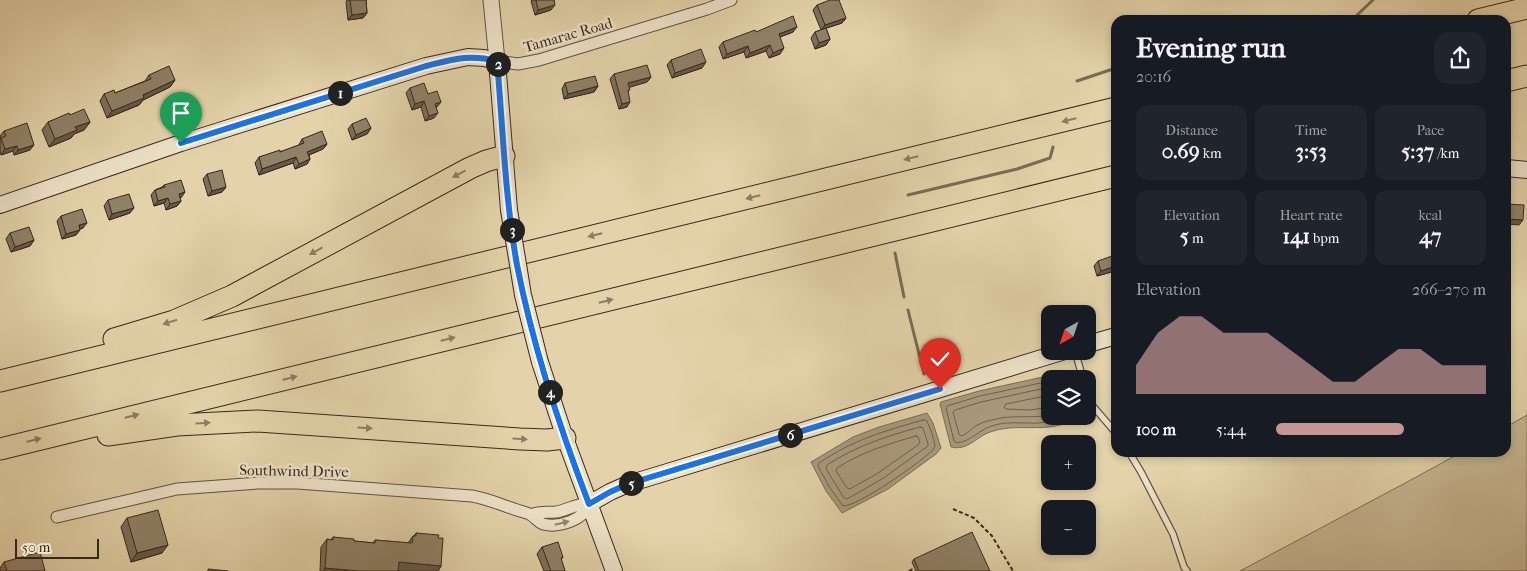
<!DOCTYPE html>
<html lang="en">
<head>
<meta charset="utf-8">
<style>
  :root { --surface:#171b24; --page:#20242c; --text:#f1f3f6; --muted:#9ea1a6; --accent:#c59692 }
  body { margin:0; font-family:"IM FELL French Canon",serif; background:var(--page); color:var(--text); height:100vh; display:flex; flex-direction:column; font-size:19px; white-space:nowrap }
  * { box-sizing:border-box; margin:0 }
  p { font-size:16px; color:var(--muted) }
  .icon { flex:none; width:28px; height:28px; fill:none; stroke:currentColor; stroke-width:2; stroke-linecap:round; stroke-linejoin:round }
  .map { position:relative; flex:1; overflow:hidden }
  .sheet { position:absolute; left:1111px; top:15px; width:400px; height:442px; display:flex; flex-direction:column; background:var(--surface); border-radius:15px; box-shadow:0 2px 8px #0003 }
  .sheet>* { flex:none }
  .needle { width:32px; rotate:220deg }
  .tools { position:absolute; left:1041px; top:305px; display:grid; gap:10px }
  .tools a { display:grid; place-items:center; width:55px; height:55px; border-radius:10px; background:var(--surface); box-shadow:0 2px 8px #0003; font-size:25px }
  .scale { position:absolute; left:15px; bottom:12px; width:84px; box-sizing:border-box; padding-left:5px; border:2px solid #35281f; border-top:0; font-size:14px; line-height:18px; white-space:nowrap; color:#35281f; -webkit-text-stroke:4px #ede2c8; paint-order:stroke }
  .pin { position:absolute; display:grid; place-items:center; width:42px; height:42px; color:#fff; margin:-51px -21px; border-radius:50% 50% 50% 0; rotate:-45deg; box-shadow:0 0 5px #0007 }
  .pin .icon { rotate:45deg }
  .km { position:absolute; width:25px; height:25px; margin:-12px; border-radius:50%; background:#222; color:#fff; font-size:14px; line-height:25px; text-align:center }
  .round { display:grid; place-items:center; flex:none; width:52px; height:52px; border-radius:15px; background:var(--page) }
  .head { display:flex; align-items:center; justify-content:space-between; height:85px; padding:0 25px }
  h1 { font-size:28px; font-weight:800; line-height:38px }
  .metrics { display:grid; grid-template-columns:repeat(3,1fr); gap:8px; height:85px; padding:5px 25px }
  .metrics div { display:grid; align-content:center; border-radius:12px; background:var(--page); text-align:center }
  .metrics b { font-size:21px; font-weight:800 }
  .metrics small { font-size:14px; font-weight:400 }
  .metrics p { font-size:14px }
  .chart { height:140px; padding:10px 25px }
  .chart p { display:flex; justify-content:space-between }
  .chart svg { width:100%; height:90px; margin-top:5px; fill:var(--accent); opacity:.7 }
  ul { padding:0 25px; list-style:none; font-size:16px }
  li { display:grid; grid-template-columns:80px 60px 1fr; align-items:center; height:38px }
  li i { height:12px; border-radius:6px; background:var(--accent) }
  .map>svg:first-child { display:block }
  .green { fill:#c6b692; stroke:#7e6f58 }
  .water { fill:#a8997b; stroke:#7a6c56 }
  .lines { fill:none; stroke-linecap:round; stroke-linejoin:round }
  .shore { stroke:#6e604d; stroke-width:1 }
  .stream { stroke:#7a6c56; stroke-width:3 }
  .service-casing { stroke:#615342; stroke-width:8 }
  .minor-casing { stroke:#615342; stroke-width:13 }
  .tertiary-casing { stroke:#615342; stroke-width:17 }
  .secondary-casing { stroke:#35281f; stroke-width:18 }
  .motorway-casing { stroke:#35281f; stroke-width:23 }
  .path { stroke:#35281f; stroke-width:2; stroke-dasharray:4 2.5; stroke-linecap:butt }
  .service { stroke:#ede2c8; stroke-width:5.5 }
  .minor { stroke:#ede2c8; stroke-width:11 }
  .tertiary { stroke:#ede2c8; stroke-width:15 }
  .secondary { stroke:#ede2c8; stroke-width:16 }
  .motorway { stroke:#e4d3aa; stroke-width:21 }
  .secondary-bridge-casing { stroke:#35281f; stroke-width:18; stroke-linecap:butt }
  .secondary-bridge { stroke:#ede2c8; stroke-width:16 }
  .wall { fill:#7c6f59; stroke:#35281f }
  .shaded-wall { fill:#655a48; stroke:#35281f }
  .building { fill:#908167; stroke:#35281f }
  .oneway { fill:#8c7e64 }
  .oneway2 { fill:#918574 }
  .route-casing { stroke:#fff; stroke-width:10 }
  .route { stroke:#1a73e8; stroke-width:6 }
  .labels { text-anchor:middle; stroke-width:5; stroke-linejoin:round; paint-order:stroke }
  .street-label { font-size:15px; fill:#35281f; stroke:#ede2c8 }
</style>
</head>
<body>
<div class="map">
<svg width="1527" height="571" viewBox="0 0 1527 571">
  <rect width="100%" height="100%" fill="#e4d3aa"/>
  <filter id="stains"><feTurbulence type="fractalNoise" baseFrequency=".004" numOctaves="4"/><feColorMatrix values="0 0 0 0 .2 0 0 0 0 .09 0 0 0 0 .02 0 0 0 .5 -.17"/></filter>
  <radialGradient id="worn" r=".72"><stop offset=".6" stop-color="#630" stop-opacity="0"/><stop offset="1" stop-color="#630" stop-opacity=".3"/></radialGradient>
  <path class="green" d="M1527,415V571H1240L1409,481L1460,453L1506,452V427Z"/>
  <path class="water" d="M1052,375L1060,379H1050V416H1069L1064,424C1040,432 1014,423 990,432C976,437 968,451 951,447L940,404L941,402L979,391Z
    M927,413L933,423L941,448L936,454L888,489L842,513L826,491L811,462L853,437L879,427Z"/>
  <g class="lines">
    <path class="shore" d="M1050,381L980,396L947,406L946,408L954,441L957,443C972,441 979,429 995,425C1006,422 1017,423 1029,423C1040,424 1050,421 1060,420L1063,416
      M1050,387L981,402L955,410L953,412L959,434L961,436C967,434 969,431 974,427C979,424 985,421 992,420C1011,414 1031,419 1050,415
      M1050,395L1006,404L1004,407L1006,409L1030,410L1050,407
      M923,420H926C931,428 933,437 935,446L933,450C919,463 859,506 843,506L830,488L818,466L819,463C853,440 884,431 923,420Z
      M920,427L923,428L928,444V446L882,479L847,499L844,498L828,472L826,468L827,465C856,446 887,436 920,427Z
      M916,436L918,437L920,442L918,445L878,473L850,489L847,488L836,471L837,468C862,452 888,444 916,436Z"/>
    <path class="stream" d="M1347,20L1354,18L1373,0
      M1077,81L1116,68
      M908,195L1017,169L1050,158L1053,147
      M895,253L904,297
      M908,310L924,374"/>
    <g class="service-casing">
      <path id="service" d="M1075,351L1083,379
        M1088,393L1091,404L1116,433
        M1129,452L1141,472L1173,534L1184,567L1187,571"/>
    </g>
    <g class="minor-casing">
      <path id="minor" d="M497,61L518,64L539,60L707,9L731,0
        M57,517L177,489L258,483H297L472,496C489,499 504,506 520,511C523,512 528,513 531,515C536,518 538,522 543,524C559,528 584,520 589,504C577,503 568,510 556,512C547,513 540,511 531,515"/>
    </g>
    <g class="tertiary-casing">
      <path id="tertiary" d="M491,0L497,61"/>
    </g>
    <g class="secondary-casing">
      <path id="secondary" d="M1506,168L1527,170
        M0,205L181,143L426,66L468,57L484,58L497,61L509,210
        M1088,344L1116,336
        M540,362L565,438L614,571
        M589,504L610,492L628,484L1065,351"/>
    </g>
    <g class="motorway-casing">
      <path id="motorway" d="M1478,20L1527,8
        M1506,81L1527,76
        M114,339L174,321L232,296L470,168L486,161L504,156
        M0,381L1116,108
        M108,435L177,425L258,421L520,439L547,440L565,438
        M0,449L1116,176"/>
    </g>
    <path class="path" d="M953,509L974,518L992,536L1013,571
      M909,571L913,569L914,571"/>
    <use href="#service" class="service"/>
    <use href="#minor" class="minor"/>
    <use href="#tertiary" class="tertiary"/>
    <use href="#secondary" class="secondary"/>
    <use href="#motorway" class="motorway"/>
    <g class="secondary-bridge-casing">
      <path id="secondary-bridge" d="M509,210L523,295L540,362"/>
    </g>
    <use href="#secondary-bridge" class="secondary-bridge"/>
  </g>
  <path class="wall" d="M347,0H366L367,13L363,18L348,20L346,2Z
    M532,0H554L551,10L535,15L531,1Z
    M817,5L846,18L842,23L826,28L830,39L826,45L815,49L811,38L815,32L821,30L813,10Z
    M756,32H793L780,37V54L769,58L766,51L746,58L744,52L723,59L719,47L723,42Z
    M671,60L702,68L672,78L667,65Z
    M614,74L651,77L647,82L629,87L627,107L619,109L610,79Z
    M149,75L175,80L170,87L143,100L139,105L107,118L100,101L104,94L115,93L145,81Z
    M565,83L598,86L594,92L564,99L562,89Z
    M410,88L428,94L437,107H436L434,118L425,121L421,107L412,110L406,93Z
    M70,115L90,122L84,130L74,134L71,138L49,147L42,130L48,122Z
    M352,124L371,128L367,134L352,140L348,129Z
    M4,131L30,150L14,155L13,151L1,155L0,151V140L1,139L0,136Z
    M302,139L327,144L323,149L309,155L310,159L307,164L295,169L293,163L259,175L255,163L259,157L280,152L299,145Z
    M207,174L226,187L222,192L208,196L203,179Z
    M164,185L181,198H180L181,201L177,206L166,210L164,203L154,206L151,195L155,190L162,187Z
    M108,200L130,213L109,220L104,206Z
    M61,216L83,228L80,229L76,235L62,239L57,221Z
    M10,233L34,240L30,246L11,252L6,239Z
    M1098,261L1115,271L1097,276L1094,266Z
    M127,518L162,553L131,562L121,527Z
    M416,533L438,538L441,566L438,571H320L321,547L327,539L331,540L333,537L354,541L373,543L375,540L408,543L413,536H414Z
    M542,547L563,557L561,560L565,571H544L537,554Z
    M914,559L990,571H916L912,562Z
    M4,562L45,571H0V568Z"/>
  <path class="shaded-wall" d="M555,5L551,10L535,15L538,10Z
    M367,13L363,18L348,20L352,15Z
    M846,18L842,23L821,30L825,25Z
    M797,27L793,32L775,39L779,34Z
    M830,39L826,45L815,49L819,43Z
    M770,45L766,51L746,58L750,53Z
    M748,46L744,52L723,59L727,54Z
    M784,48L780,54L769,58L773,53Z
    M706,62L702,68L672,78L675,73Z
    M651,77L647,82L624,89L628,83Z
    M175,80L170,87L143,100L139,105L107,118L112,111L143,95Z
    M598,86L594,92L564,99L568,94Z
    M424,101L421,107L412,110L415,104Z
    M441,102L437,107L431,109L435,104Z
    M630,102L627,107L619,109L622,104Z
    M438,113L434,118L425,121L429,116Z
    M90,122L84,130L74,134L71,138L49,147L55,139L75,127Z
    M371,128L367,134L352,140L356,135Z
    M327,144L323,149L304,157L307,152Z
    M34,145L30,150L14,155L18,150Z
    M17,146L13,151L1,155L5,149Z
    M296,157L293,163L259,175L262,169Z
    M310,159L307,164L295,169L299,164Z
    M226,187L222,192L208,196L212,191Z
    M185,192L181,198L175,200L179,194Z
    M168,198L164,203L154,206L158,201Z
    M181,201L177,206L166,210L170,204Z
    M134,208L130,213L109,220L112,214Z
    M1506,219L1523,220L1519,225L1506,224Z
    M87,223L83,228L75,231L79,225Z
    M80,230L76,235L62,239L66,234Z
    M34,240L30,246L11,252L15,247Z
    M1116,266V268L1115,271L1097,276L1101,271Z
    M168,545L162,553L131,562L137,553Z
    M399,562L441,566L438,571H398Z
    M325,568L359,571H323Z"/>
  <path class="building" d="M350,0H366L367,13L352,15Z
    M536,0H554L555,5L538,10Z
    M830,0H839L846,18L825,25L817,5Z
    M793,16L797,27L779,34L784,48L773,53L770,45L750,53L748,46L727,54L723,42L755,30L756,32Z
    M826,28L830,39L819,43L815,32Z
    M701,49L706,62L675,73L671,60Z
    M647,65L651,77L628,83L630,90H628L630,102L622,104L614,74Z
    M169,66L175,80L143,95L144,98L112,111L104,94L114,90L115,93L151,79L149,75Z
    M595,76L598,86L568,94L565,83Z
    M424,83L428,94L437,91L441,102L435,104L438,113L429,116L424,101L415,104L410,88Z
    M84,109L90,122L75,127L77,130L55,139L48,122L69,113L70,115Z
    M366,118L371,128L356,135L352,124Z
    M27,123L34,145L18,150L17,146L5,149L1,138L6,136L4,131Z
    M322,131L327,144L307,152L310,159L299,164L296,157L262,169L259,157L280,150V152L304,143L302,139Z
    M222,170L226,187L212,191L207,174Z
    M181,180L185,192L179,194L181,201L170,204L168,198L158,201L155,190L165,187L164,185Z
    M129,194L134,208L112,214L108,200Z
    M1506,204L1524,205L1523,220L1506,219Z
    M82,209L87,223L79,225L80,230L66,234L61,216Z
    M29,227L34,240L15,247L10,233Z
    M1115,255L1116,259V266L1101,271L1098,261Z
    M158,510L168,545L137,553L127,518Z
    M972,532L990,571H919L914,559Z
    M416,533L439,535L438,538H443L441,566L399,562L398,571H359L325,568L327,539L333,540V537L354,539V541L375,543V540L412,543L413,536H416Z
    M558,542L563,557L561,558L565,571H551L542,547Z
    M40,552L45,571H7L4,562Z
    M208,569L228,571H208Z"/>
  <defs><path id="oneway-solid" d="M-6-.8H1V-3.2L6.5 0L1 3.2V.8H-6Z" transform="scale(1.25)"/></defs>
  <g class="oneway">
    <use href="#oneway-solid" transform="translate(1069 120) rotate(166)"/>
    <use href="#oneway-solid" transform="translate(911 158) rotate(166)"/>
    <use href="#oneway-solid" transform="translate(459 174) rotate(152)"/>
    <use href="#oneway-solid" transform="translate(753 197) rotate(166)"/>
    <use href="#oneway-solid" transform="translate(595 235) rotate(166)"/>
    <use href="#oneway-solid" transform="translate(316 251) rotate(151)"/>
    <use href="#oneway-solid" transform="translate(606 301) rotate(-14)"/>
    <use href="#oneway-solid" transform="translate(170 322) rotate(162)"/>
    <use href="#oneway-solid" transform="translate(448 339) rotate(-14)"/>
    <use href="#oneway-solid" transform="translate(290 378) rotate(-14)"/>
    <use href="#oneway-solid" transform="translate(132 416) rotate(-14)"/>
    <use href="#oneway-solid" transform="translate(203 423) rotate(-4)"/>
    <use href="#oneway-solid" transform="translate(365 428) rotate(4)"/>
    <use href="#oneway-solid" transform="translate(520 439) rotate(3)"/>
    <use href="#oneway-solid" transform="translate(34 440) rotate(-14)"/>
  </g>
  <use class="oneway2" href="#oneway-solid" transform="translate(562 523) rotate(-14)"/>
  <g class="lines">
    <g class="route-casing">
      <path id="route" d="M181,143L426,66C454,59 469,54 497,61C503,129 505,198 517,265C533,347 559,426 589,504L610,492L628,484L940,389"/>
    </g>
    <use href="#route" class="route"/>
  </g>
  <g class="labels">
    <g class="street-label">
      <text transform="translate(568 35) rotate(-16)" y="5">Tamarac Road</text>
      <text transform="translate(294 471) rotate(1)" y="5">Southwind Drive</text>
    </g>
  </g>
  <rect width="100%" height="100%" filter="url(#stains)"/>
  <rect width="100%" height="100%" fill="url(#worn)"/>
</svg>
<div class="tools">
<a><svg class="needle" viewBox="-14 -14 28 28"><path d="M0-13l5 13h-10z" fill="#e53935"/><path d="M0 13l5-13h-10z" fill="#9ea1a6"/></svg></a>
<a><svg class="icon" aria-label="layers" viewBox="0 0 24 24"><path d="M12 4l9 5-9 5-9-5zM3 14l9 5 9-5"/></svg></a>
<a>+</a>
<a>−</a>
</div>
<div class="scale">50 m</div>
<div class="pin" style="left:181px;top:143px;background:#1e9e55"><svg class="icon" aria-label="arrive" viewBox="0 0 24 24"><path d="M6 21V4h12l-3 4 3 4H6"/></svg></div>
<div class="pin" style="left:940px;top:389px;background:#d93025"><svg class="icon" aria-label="check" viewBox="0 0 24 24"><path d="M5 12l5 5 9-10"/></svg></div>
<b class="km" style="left:340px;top:93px">1</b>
<b class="km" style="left:498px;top:64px">2</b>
<b class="km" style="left:512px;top:230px">3</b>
<b class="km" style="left:550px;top:392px">4</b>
<b class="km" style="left:631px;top:483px">5</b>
<b class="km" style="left:790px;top:435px">6</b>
<section class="sheet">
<div class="head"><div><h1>Evening run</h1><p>20:16</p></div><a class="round"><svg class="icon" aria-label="share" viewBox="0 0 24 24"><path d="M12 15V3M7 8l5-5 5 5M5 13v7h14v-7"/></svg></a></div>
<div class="metrics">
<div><p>Distance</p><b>0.69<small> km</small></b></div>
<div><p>Time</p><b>3:53</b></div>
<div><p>Pace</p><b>5:37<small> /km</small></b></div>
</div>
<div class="metrics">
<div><p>Elevation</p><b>5<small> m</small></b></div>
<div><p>Heart rate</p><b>141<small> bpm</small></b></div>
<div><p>kcal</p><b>47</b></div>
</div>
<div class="chart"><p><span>Elevation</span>266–270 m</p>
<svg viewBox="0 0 160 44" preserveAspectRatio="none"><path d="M0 44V30L10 14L20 6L30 6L40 14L50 14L60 14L70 22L80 30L90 38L100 38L110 30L120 22L130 22L140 30L150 30L160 30V44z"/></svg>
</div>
<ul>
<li><b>100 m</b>5:44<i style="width:61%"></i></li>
</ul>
</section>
</div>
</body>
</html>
